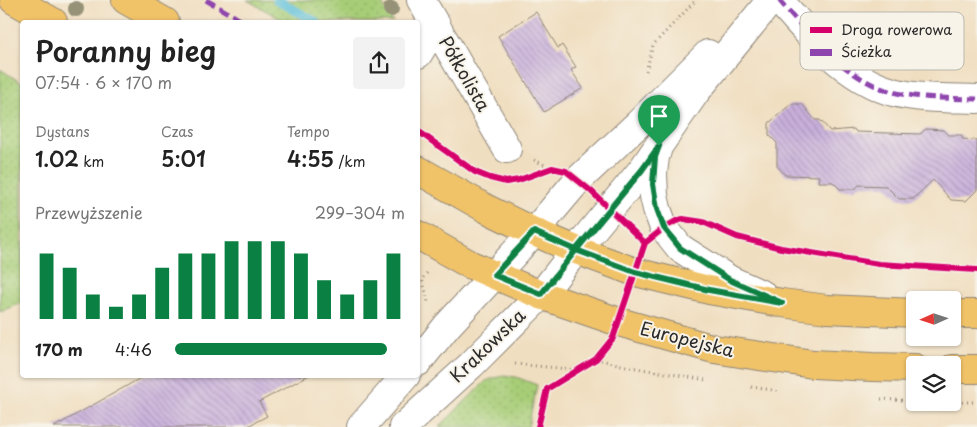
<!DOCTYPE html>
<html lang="pl">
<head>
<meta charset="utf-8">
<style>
  :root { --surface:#fff; --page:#f2f2f2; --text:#222; --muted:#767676; --accent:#0b8043 }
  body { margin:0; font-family:"Playpen Sans",sans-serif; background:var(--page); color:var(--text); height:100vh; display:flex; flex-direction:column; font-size:19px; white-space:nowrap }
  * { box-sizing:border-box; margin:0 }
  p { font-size:16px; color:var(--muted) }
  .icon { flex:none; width:28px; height:28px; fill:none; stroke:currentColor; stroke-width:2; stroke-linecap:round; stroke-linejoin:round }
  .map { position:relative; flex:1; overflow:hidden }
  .side { position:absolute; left:20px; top:20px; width:400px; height:358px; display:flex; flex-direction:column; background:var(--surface); border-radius:5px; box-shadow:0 1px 4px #0004 }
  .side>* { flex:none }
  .needle { width:32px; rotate:267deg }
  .controls { position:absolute; left:906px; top:291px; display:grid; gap:10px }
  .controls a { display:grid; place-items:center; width:55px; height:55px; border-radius:5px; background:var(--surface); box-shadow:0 1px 4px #0004; font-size:25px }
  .pin { position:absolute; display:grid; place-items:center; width:42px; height:42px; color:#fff; margin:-51px -21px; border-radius:50% 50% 50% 0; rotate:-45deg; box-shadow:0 0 5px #0007 }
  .pin .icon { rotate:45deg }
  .round { display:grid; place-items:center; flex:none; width:52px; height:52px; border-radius:5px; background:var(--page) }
  .headline { display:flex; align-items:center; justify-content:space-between; height:85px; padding:0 15px }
  h1 { font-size:28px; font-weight:600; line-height:38px }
  .metrics { display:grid; grid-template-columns:repeat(3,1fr); gap:8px; height:85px; padding:5px 15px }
  .metrics div { display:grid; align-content:center }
  .metrics b { font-size:21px; font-weight:600 }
  .metrics small { font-size:14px; font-weight:400 }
  .metrics p { font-size:14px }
  .chart { height:140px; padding:10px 15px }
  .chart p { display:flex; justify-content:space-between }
  .chart svg { width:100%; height:90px; margin-top:5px; stroke:var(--accent); stroke-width:6 }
  ul { padding:0 15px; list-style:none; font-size:16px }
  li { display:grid; grid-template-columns:80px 60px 1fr; align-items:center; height:38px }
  li i { height:12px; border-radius:6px; background:var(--accent) }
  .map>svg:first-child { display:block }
  .grass { fill:url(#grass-dots); stroke:#697c51 }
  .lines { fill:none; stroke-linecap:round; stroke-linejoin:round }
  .stream { stroke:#5cc0da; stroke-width:9 }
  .building { fill:url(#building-back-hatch) }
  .minor-casing { stroke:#8e8476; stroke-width:30 }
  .major-casing { stroke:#8e8476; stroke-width:30 }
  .path { stroke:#8e8476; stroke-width:3; stroke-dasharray:1 4; stroke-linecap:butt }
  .minor { stroke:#fff; stroke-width:28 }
  .major { stroke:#f1c369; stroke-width:28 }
  .quiet { stroke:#8e44ad; stroke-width:5; stroke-dasharray:10 5; stroke-linecap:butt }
  .cycleway-casing { stroke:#f7f3e8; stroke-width:9 }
  .cycleway { stroke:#d6006c; stroke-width:6 }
  .tree { fill:#959278 }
  .route-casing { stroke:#fff; stroke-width:10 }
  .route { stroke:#0b8043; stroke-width:6 }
  .labels { text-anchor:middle; stroke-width:4; stroke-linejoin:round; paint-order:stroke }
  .street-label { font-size:18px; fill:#2b2b2b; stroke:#f7f3e8 }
  .key { fill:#f7f3e8; stroke:#bab7af; stroke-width:1 }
  .key-label { font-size:14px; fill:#2b2b2b }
</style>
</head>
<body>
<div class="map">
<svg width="977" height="427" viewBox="0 0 977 427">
  <defs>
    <pattern id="grass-dots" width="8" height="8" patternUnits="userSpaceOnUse" patternTransform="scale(1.25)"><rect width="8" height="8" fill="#a7cd77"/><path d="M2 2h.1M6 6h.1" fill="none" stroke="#90b067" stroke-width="1.8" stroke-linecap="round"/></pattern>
    <pattern id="building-back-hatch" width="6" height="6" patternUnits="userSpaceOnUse" patternTransform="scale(1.25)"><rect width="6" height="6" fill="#c9b0dc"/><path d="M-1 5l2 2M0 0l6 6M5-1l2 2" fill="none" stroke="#a38fb3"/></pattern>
  </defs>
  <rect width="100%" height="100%" fill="#f7f3e8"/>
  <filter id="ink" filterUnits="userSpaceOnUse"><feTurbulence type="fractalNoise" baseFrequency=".02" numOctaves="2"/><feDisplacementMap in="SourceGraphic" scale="10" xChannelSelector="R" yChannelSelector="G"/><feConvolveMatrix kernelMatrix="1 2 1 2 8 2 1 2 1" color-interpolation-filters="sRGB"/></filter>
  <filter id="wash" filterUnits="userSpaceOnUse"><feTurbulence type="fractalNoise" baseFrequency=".0096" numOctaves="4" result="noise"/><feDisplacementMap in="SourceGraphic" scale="20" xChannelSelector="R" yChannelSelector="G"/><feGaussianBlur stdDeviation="1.12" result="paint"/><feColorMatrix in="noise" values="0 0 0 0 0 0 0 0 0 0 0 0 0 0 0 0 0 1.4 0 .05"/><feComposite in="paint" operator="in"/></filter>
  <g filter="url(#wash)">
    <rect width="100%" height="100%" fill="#f0dec0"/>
    <path class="grass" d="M247,0H380L393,22H286Z
      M0,69L22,83V303L0,312Z
      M504,376L516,377L537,385L528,427H439L486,381L494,378Z"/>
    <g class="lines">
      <path class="stream" d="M277,0L316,22"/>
    </g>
    <g id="blocks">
      <path class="building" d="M536,12L558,48L562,45L576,67L571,70L583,88L544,112L498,36Z
        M791,104H802L815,120H820L830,131L854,129L856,132L920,134L926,129L944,130L949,135H962V139L977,140V190L966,201L951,200L933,180L913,199H899L886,186L859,185L855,189H840L833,182H818L819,176L785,175L777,166V143L769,135V123Z
        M146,375H309L259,402L267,416L246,427H54Z"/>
    </g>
  </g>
  <g filter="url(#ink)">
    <use href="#blocks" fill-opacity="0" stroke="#8e8476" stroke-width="1"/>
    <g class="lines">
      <g class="minor-casing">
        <path id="minor" d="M421,0L507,149
          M779,0C809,35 847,80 893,92C920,99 949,98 977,99
          M418,54L436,25
          M657,151L655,157L653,173L654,196L657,209L664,228L680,248L730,280L763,295
          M418,362L447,326L534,232L577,181L638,124L708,54
          M361,427L406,375
          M403,427L471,365L541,295L576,250L642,170L695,93L771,0"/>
      </g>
      <g class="major-casing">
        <path id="major" d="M14,0L53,22
          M126,0L165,22
          M418,170L487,209L534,232L576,250L635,272L709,290L782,303L827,309L915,313
          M418,235L471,265L541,295L619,322L714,349L813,364L872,367L915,368
          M952,314H977
          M952,369H977"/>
      </g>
      <path class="path" d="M646,71L653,45L696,0
        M534,160L549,167
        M427,273L422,279L427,296L428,304
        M596,359L630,367L706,380
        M515,364L579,370
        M751,387L780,391
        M881,399L915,401
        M952,402H977"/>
      <use href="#minor" class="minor"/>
      <use href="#major" class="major"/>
      <path class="quiet" d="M206,0L244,22
        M779,0C809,35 847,80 893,92C920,99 949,98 977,99"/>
      <g class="cycleway-casing">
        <path id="cycleway" d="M418,131L475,172L490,178L506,182L519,180L552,168L566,171L591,191L645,243L664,228L676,221L683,219L703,222L737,237L781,248L879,264L977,270
          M538,427L547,389L596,359L613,338L645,243"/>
      </g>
      <use href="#cycleway" class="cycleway"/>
    </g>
    <g class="tree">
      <circle cx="76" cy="9" r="8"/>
      <circle cx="391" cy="9" r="8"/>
    </g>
  </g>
  <g class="lines" filter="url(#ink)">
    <g class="route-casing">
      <path id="route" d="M659,146L642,170L576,250L534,232L494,275L541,294L576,250L635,272L709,290L782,303L730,280L680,248L664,228L657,209L653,184L655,157L659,146"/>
    </g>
    <use href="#route" class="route"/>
  </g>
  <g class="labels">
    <g class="street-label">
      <text transform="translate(464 74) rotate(60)" y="6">Półkolista</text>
      <text transform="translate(687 340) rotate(14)" y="6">Europejska</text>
      <text transform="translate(488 346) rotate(-44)" y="6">Krakowska</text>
    </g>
  </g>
  <rect x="800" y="12" width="164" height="58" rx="8" class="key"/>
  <rect x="810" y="27" width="22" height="6" fill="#d6006c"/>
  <rect x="810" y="49" width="22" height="7" fill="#8e44ad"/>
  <g class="key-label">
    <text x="841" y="35">Droga rowerowa</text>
    <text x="841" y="57">Ścieżka</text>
  </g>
</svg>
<div class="controls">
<a><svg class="needle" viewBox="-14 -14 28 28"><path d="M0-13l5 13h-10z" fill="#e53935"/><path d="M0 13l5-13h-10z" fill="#767676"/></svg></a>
<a><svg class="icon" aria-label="layers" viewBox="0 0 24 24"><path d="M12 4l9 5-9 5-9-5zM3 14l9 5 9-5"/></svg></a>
</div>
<div class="pin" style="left:659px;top:146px;background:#1e9e55"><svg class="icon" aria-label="arrive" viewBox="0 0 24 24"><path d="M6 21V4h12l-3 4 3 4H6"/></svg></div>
<section class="side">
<div class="headline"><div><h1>Poranny bieg</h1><p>07:54 · 6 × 170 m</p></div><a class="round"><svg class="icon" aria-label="share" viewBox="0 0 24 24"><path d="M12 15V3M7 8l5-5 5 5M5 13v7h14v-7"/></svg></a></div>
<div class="metrics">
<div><p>Dystans</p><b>1.02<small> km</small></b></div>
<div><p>Czas</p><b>5:01</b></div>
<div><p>Tempo</p><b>4:55<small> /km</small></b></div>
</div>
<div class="chart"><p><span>Przewyższenie</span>299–304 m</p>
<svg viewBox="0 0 160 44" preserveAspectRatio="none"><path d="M5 44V12M15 44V19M25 44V32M35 44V38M45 44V32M55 44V19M65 44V12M75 44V12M85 44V6M95 44V6M105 44V6M115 44V12M125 44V25M135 44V32M145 44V25M155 44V12"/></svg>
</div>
<ul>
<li><b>170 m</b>4:46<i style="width:92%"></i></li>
</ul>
</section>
</div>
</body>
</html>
